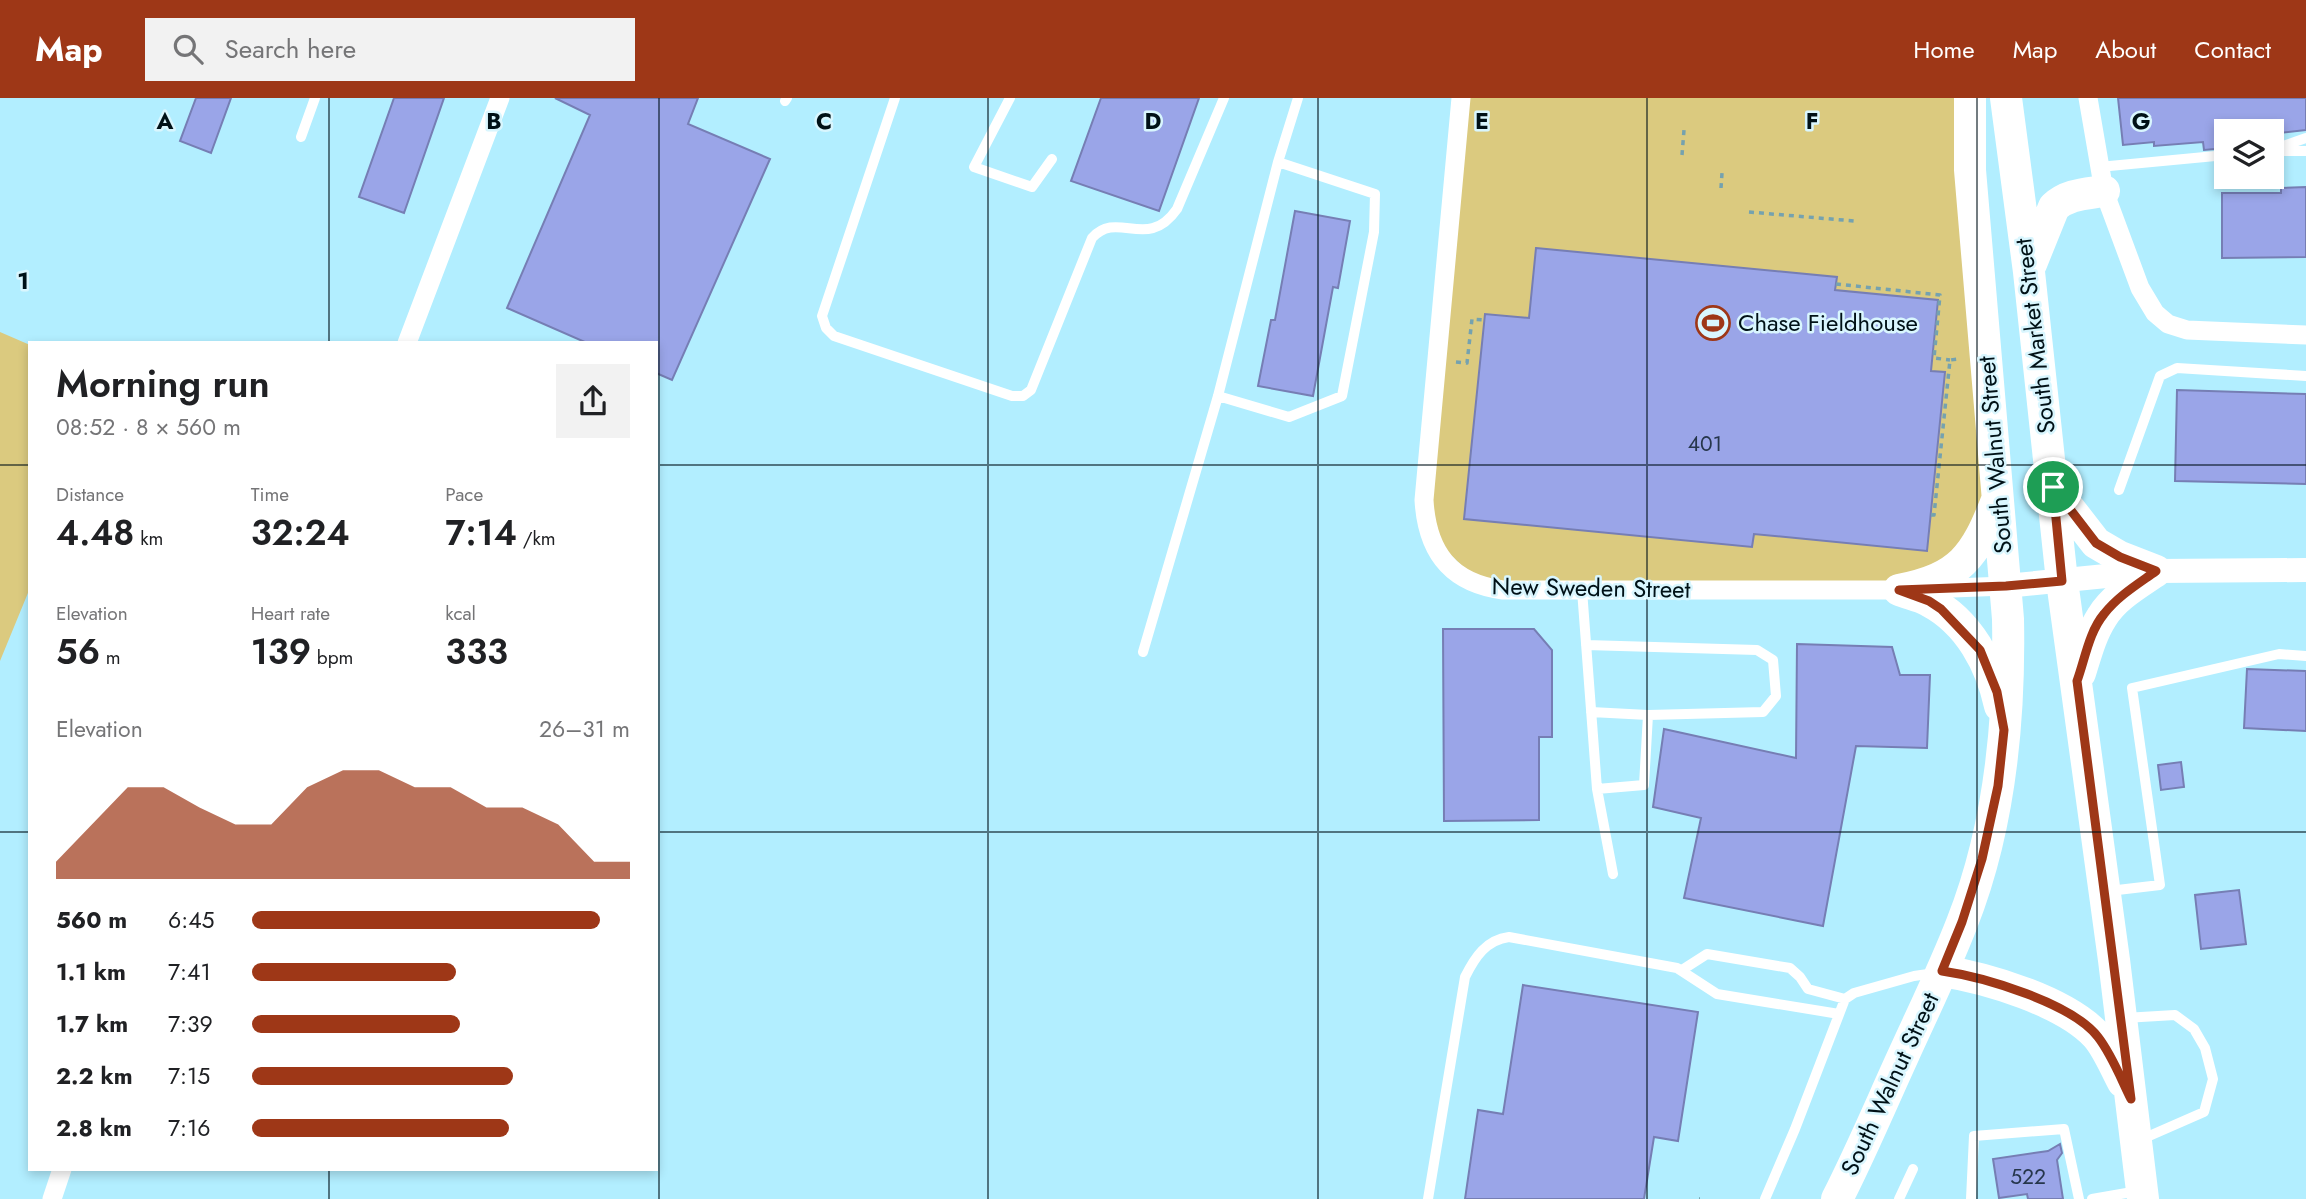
<!DOCTYPE html>
<html lang="en">
<head>
<meta charset="utf-8">
<style>
  :root { --surface:#fff; --page:#f2f2f2; --text:#202124; --muted:#757577; --accent:#9e3717 }
  body { margin:0; font-family:Jost,sans-serif; background:var(--page); color:var(--text); height:100vh; display:flex; flex-direction:column; font-size:26px; white-space:nowrap }
  * { box-sizing:border-box; margin:0 }
  p { font-size:23px; color:var(--muted) }
  .icon { flex:none; width:38px; height:38px; fill:none; stroke:currentColor; stroke-width:2; stroke-linecap:round; stroke-linejoin:round }
  .map { position:relative; flex:1; overflow:hidden }
  .panel { position:absolute; left:28px; top:243px; width:630px; height:830px; display:flex; flex-direction:column; background:var(--surface); border-radius:0px; box-shadow:0 4px 10px #0003 }
  .panel>* { flex:none }
  .buttons { position:absolute; left:2214px; top:21px; display:grid; gap:14px }
  .buttons a { display:grid; place-items:center; width:70px; height:70px; border-radius:0px; background:var(--surface); box-shadow:0 4px 10px #0003; font-size:35px }
  .pin { position:absolute; display:grid; place-items:center; width:60px; height:60px; color:#fff; margin:-30px; border:4px solid #fff; border-radius:50%; box-shadow:0 2px 7px #0007 }
  .round { display:grid; place-items:center; flex:none; width:74px; height:74px; border-radius:0px; background:var(--page) }
  .summary { display:flex; align-items:center; justify-content:space-between; height:119px; padding:0 28px }
  h1 { font-size:38px; font-weight:600; line-height:52px }
  .stats { display:grid; grid-template-columns:repeat(3,1fr); gap:10px; height:119px; padding:7px 28px }
  .stats div { display:grid; align-content:center }
  .stats b { font-size:35px; font-weight:600 }
  .stats small { font-size:19px; font-weight:400 }
  .stats p { font-size:19px }
  .chart { height:196px; padding:14px 28px }
  .chart p { display:flex; justify-content:space-between }
  .chart svg { width:100%; height:126px; margin-top:7px; fill:var(--accent); opacity:.7 }
  ul { padding:0 28px; list-style:none; font-size:23px }
  li { display:grid; grid-template-columns:112px 84px 1fr; align-items:center; height:52px }
  li i { height:18px; border-radius:9px; background:var(--accent) }
  header { display:flex; align-items:center; gap:42px; box-sizing:border-box; height:98px; padding:0 35px; background:var(--accent); color:#fff }
  header strong { font-size:33px }
  nav { display:flex; gap:38px; margin-inline-start:auto; font-size:24px }
  .search { width:490px; height:63px; background:var(--page); display:flex; align-items:center; gap:18px; box-sizing:border-box; padding:0 24px; border-radius:0px; color:var(--muted); font-size:26px }
  .map>svg:first-child { display:block }
  .green { fill:#dbca7f }
  .building { fill:#9aa5e8; stroke:#767eb4; stroke-width:2 }
  .lines { fill:none; stroke-linecap:round; stroke-linejoin:round }
  .path { stroke:#75a2af; stroke-width:3.5; stroke-dasharray:5 5; stroke-linecap:butt }
  .service { stroke:#fff; stroke-width:10 }
  .minor { stroke:#fff; stroke-width:19 }
  .tertiary { stroke:#fff; stroke-width:24 }
  .primary { stroke:#fff; stroke-width:32 }
  .route-casing { stroke:#fff; stroke-width:14 }
  .route { stroke:#9e3717; stroke-width:9 }
  .grid { fill:none; stroke:#001117; stroke-width:2; stroke-opacity:0.55 }
  .labels { text-anchor:middle; stroke-width:5; stroke-linejoin:round; paint-order:stroke }
  .number-label { font-size:21px; fill:#26364b }
  .poi-label { font-size:24px; fill:#001117; stroke:#d9f6fe; text-anchor:start }
  .street-label { font-size:24px; fill:#001117; stroke:#d9f6fe }
  .grid-label { font-size:23px; text-anchor:middle; font-weight:bold; fill:#001117; stroke:#d9f6fe; stroke-width:5; stroke-linejoin:round; paint-order:stroke }
</style>
</head>
<body>
<header>
<strong>Map</strong>
<div class="search"><svg class="icon" aria-label="search" viewBox="0 0 24 24"><circle cx="10" cy="10" r="6"/><path d="M15 15l6 6"/></svg>Search here</div>
<nav><a>Home</a><a>Map</a><a>About</a><a>Contact</a></nav>
</header>
<div class="map">
<svg width="2306" height="1101" viewBox="0 0 2306 1101">
  <rect width="100%" height="100%" fill="#b2eeff"/>
  <path class="green" d="M1461,0H1971L1998,401L1932,484L1485,490L1429,436Z
    M0,234L30,247V490L0,563Z"/>
  <path class="building" d="M196,0H231L211,55L180,43Z
    M394,0H444L404,115L359,99Z
    M555,0H698L688,26L770,61L672,282L656,275V245H587L507,210L590,17Z
    M1101,0H1199L1159,113L1071,83Z
    M2118,0H2306V32L2272,36V33H2226V50L2204,52L2203,44L2154,48V44L2123,47Z
    M2306,89V159L2222,160V95H2281V90Z
    M1295,113L1350,123L1338,190L1333,189L1313,298L1258,288L1271,222H1275Z
    M1536,150L1837,179L1835,192L1938,202L1931,273L1945,274L1927,453L1754,436L1752,449L1464,421L1485,216L1529,220Z
    M2177,292L2306,296V386L2175,383Z
    M1443,531H1534L1552,552V639H1539V722L1444,723Z
    M1797,546L1892,549L1900,577H1930L1927,650L1856,648L1823,828L1684,800L1701,720L1653,709L1664,631L1796,660Z
    M2247,571L2306,573V633L2244,630Z
    M2181,664L2184,689L2161,692L2158,667Z
    M2239,792L2246,846L2201,851L2195,797Z
    M1523,887L1698,914L1678,1043L1654,1039L1644,1101H1465L1478,1012L1503,1016Z
    M2060,1046L2062,1055L2057,1062L2063,1101H2028L2027,1096L1999,1100L1993,1061L2048,1053Z"/>
  <g class="lines">
    <path class="path" d="M1682,57L1684,32
      M1721,90L1722,75
      M1749,114L1854,123
      M1836,186L1940,197L1934,260L1950,262
      M1456,264L1467,265L1472,221L1484,222
      M1931,417H1934L1950,262L1959,261
      M1699,1101H1700"/>
    <path class="service" d="M895,0L822,218L826,230L834,238L1012,298H1023L1031,292L1092,140C1118,111 1147,154 1177,111L1224,0
      M1010,0L974,69L1032,89L1052,61
      M785,3L787,0
      M301,39L315,0
      M2272,52L2306,40
      M2279,53H2306
      M2099,69L2226,57
      M1218,298L1289,319L1342,298L1374,134L1375,96L1278,64
      M2119,392L2160,278L2177,270L2306,278
      M1582,492L1597,691L1613,776
      M1586,547L1757,552L1773,562L1776,598L1763,614L1648,617L1644,687L1597,691
      M1143,554L1218,298L1278,64L1298,0
      M1591,614L1648,617
      M2109,793L2160,787L2132,590L2279,556L2306,558
      M1682,872L1707,856L1790,870L1800,879L1808,891L1845,901
      M2124,920L2175,917L2194,931L2205,950L2213,981L2204,1014L2140,1042
      M1428,1101L1465,879C1475,859 1486,842 1509,839L1677,870L1717,896L1839,916
      M1765,1101L1795,1031L1845,901L1854,895L1914,878L1935,875
      M1899,1101L1913,1071
      M1971,1101L1974,1038L2064,1031L2079,1101
      M2092,1101L2138,1093"/>
    <path class="minor" d="M1461,0L1424,402C1427,454 1450,485 1503,492H1899L2006,488
      M2088,0L2104,93L2140,190L2155,215L2168,226L2187,232L2306,237
      M407,245L500,0
      M52,1101L62,1071"/>
    <path class="tertiary" d="M2006,488L2156,473L2306,472"/>
    <path class="primary" d="M2006,0L2029,174L2062,483L2114,862L2143,1101
      M2031,166L2054,109C2068,96 2085,96 2104,93
      M2054,391L2096,445L2120,459L2156,473
      M1899,492C1909,496 1920,498 1929,503C1969,524 1991,566 2000,608
      M1899,492C1960,480 1975,459 1997,402
      M2080,575C2086,556 2091,536 2102,519C2114,499 2137,486 2156,473
      M1942,873C1987,880 2064,903 2096,937C2107,949 2115,969 2123,984
      M1837,1101C1861,1054 1882,1004 1904,956C1924,912 1945,869 1962,825C2000,729 2010,622 2008,521L1970,72V0"/>
  </g>
  <g class="lines">
    <g class="route-casing">
      <path id="route" d="M2053,389L2096,445L2120,459L2156,473C2138,486 2118,498 2104,516C2089,534 2085,561 2077,583L2131,1001C2121,981 2112,957 2098,939C2072,905 1984,879 1942,873L1962,824L1982,761L1998,688L2004,632L1997,594L1980,552L1941,511L1929,503L1899,492L2006,488L2062,483Z"/>
    </g>
    <use href="#route" class="route"/>
  </g>
  <path class="grid" d="M329,0V245M659,0V1101M988,0V1101M1318,0V1101M1647,0V1101M1977,0V1101M0,367H30M656,367H2306M0,734H30M656,734H2306M329,1071V1101"/>
  <defs>
    <g id="stadium-ring" transform="scale(1.75)"><circle r="9.5" fill="#d9f6fe" stroke="#9e3717" stroke-width="1.5"/><path d="M0-5a6.5 5 0 1 0 0 10a6.5 5 0 1 0 0-10ZM-3.5-1.8h7v3.6h-7Z" fill="#9e3717"/></g>
  </defs>
  <g fill-rule="evenodd">
    <use href="#stadium-ring" x="1713" y="225"/>
  </g>
  <g class="labels">
    <g class="number-label">
      <text x="1705" y="353">401</text>
      <text x="2028" y="1086">522</text>
    </g>
    <g class="poi-label">
      <text x="1738" y="233">Chase Fieldhouse</text>
    </g>
    <g class="street-label">
      <text transform="translate(2035 238) rotate(-97)" y="8">South Market Street</text>
      <text transform="translate(1995 357) rotate(-95)" y="8">South Walnut Street</text>
      <text transform="translate(1591 490) rotate(1)" y="8">New Sweden Street</text>
      <text transform="translate(1890 986) rotate(-65)" y="8">South Walnut Street</text>
    </g>
  </g>
  <g class="grid-label">
    <text x="165" y="31">A</text>
    <text x="494" y="31">B</text>
    <text x="824" y="31">C</text>
    <text x="1153" y="31">D</text>
    <text x="1482" y="31">E</text>
    <text x="1812" y="31">F</text>
    <text x="2141" y="31">G</text>
    <text x="23" y="191">1</text>
  </g>
</svg>
<div class="buttons">
<a><svg class="icon" aria-label="layers" viewBox="0 0 24 24"><path d="M12 4l9 5-9 5-9-5zM3 14l9 5 9-5"/></svg></a>
</div>
<div class="pin" style="left:2053px;top:389px;background:#1e9e55"><svg class="icon" aria-label="arrive" viewBox="0 0 24 24"><path d="M6 21V4h12l-3 4 3 4H6"/></svg></div>
<section class="panel">
<div class="summary"><div><h1>Morning run</h1><p>08:52 · 8 × 560 m</p></div><a class="round"><svg class="icon" aria-label="share" viewBox="0 0 24 24"><path d="M12 15V3M7 8l5-5 5 5M5 13v7h14v-7"/></svg></a></div>
<div class="stats">
<div><p>Distance</p><b>4.48<small> km</small></b></div>
<div><p>Time</p><b>32:24</b></div>
<div><p>Pace</p><b>7:14<small> /km</small></b></div>
</div>
<div class="stats">
<div><p>Elevation</p><b>56<small> m</small></b></div>
<div><p>Heart rate</p><b>139<small> bpm</small></b></div>
<div><p>kcal</p><b>333</b></div>
</div>
<div class="chart"><p><span>Elevation</span>26–31 m</p>
<svg viewBox="0 0 160 44" preserveAspectRatio="none"><path d="M0 44V38L10 25L20 12L30 12L40 19L50 25L60 25L70 12L80 6L90 6L100 12L110 12L120 19L130 19L140 25L150 38L160 38V44z"/></svg>
</div>
<ul>
<li><b>560 m</b>6:45<i style="width:92%"></i></li>
<li><b>1.1 km</b>7:41<i style="width:54%"></i></li>
<li><b>1.7 km</b>7:39<i style="width:55%"></i></li>
<li><b>2.2 km</b>7:15<i style="width:69%"></i></li>
<li><b>2.8 km</b>7:16<i style="width:68%"></i></li>
</ul>
</section>
</div>
</body>
</html>
